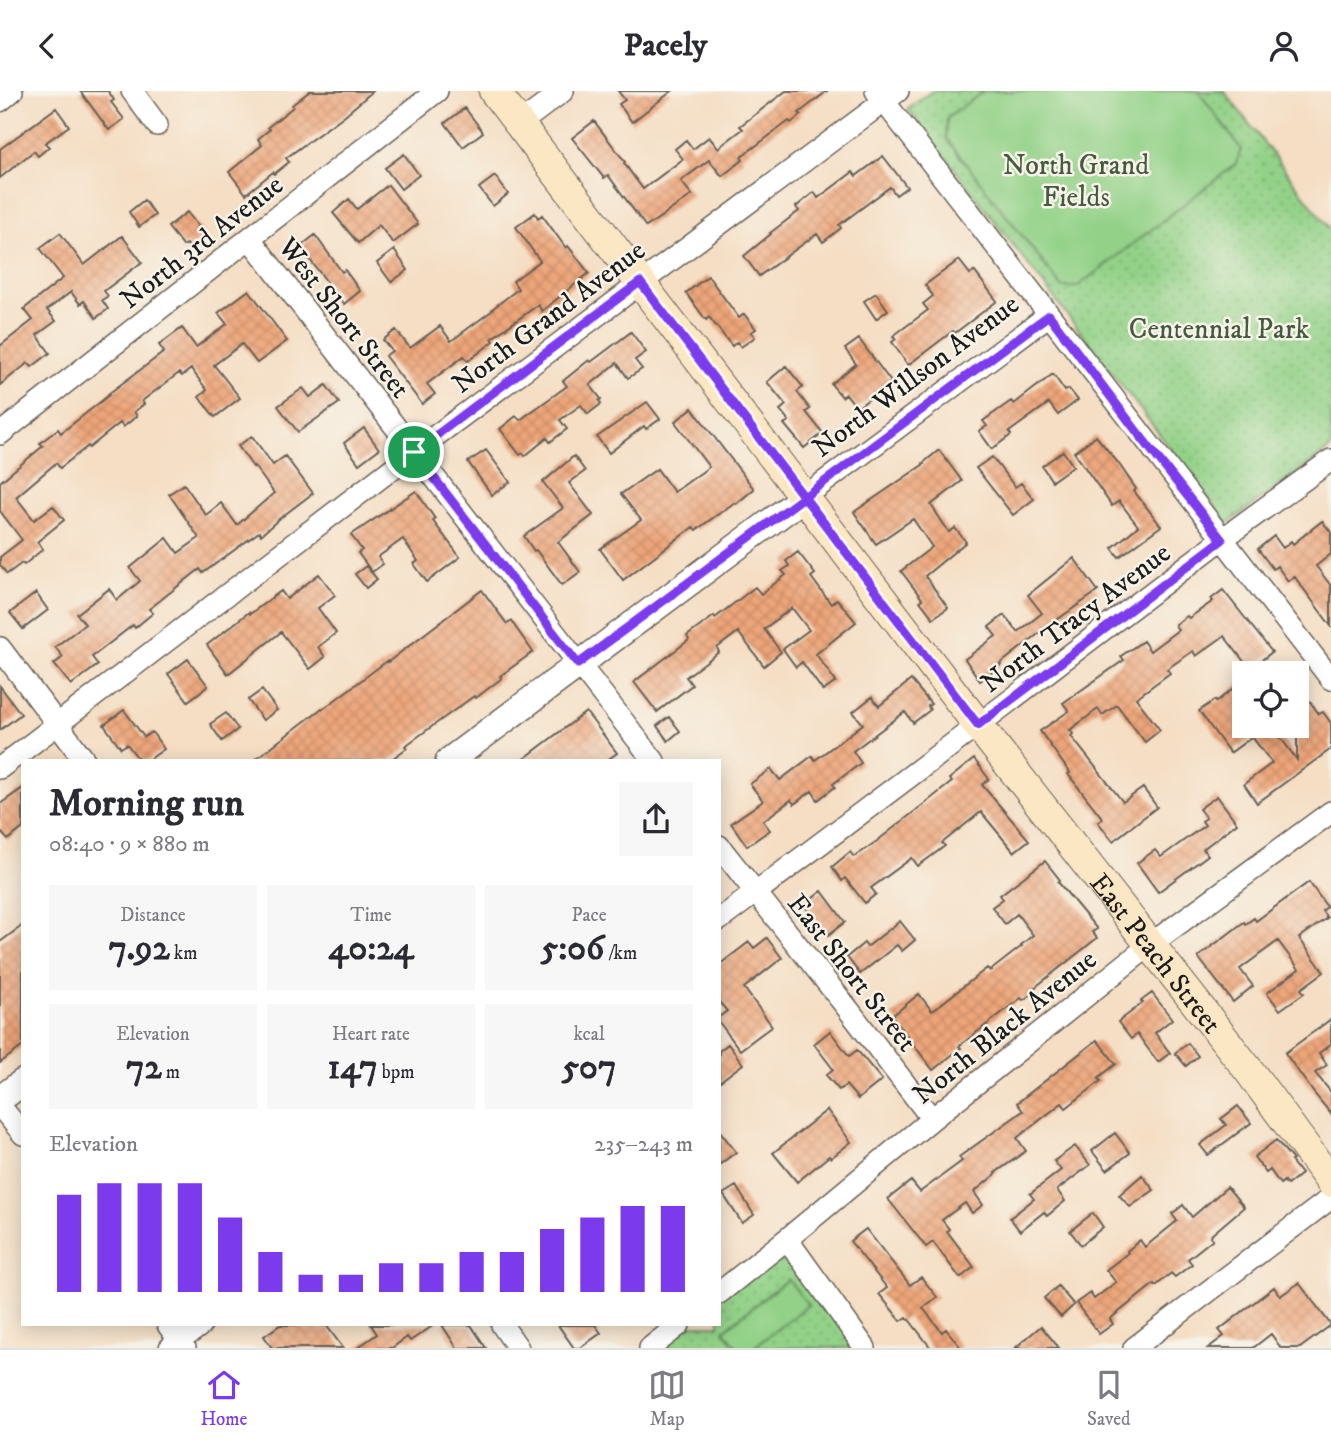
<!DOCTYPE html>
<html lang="en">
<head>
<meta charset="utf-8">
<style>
  :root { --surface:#fff; --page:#f7f7f7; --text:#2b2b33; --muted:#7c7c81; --line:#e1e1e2; --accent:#7c3aed }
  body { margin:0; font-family:"IM FELL DW Pica",serif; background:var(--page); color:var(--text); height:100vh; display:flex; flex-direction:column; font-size:26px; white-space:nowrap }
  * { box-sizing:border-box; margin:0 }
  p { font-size:23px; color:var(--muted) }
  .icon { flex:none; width:38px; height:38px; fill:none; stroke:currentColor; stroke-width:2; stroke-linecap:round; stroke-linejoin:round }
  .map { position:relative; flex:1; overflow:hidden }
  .details { position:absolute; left:21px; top:668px; width:700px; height:567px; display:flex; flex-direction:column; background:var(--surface); border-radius:0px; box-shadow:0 4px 18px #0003 }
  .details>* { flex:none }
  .buttons { position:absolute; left:1232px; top:570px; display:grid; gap:14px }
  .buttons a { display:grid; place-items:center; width:77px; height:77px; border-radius:0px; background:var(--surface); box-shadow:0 4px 18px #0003; font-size:35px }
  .pin { position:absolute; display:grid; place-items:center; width:60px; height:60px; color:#fff; margin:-30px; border:4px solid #fff; border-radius:50%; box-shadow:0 2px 7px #0007 }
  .round { display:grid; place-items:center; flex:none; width:74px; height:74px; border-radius:0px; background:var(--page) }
  .overview { display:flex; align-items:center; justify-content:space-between; height:119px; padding:0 28px }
  h1 { font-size:38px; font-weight:700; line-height:52px }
  .metrics { display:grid; grid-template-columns:repeat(3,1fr); gap:10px; height:119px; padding:7px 28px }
  .metrics div { display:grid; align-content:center; border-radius:0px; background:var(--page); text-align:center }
  .metrics b { font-size:35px; font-weight:700 }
  .metrics small { font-size:19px; font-weight:400 }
  .metrics p { font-size:19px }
  .chart { height:196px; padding:14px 28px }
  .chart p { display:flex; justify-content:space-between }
  .chart svg { width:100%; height:126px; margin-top:7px; stroke:var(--accent); stroke-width:6 }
  header { display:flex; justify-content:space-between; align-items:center; height:91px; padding:0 28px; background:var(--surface); font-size:32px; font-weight:700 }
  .tabs { display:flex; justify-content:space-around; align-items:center; height:98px; border-top:2px solid var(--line); background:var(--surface); font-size:19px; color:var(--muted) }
  .tabs a { display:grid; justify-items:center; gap:4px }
  .tabs .selected { color:var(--accent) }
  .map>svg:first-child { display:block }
  .grass { fill:url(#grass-dots); stroke:#577652; stroke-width:2 }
  .garden { fill:#92d187; stroke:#577652; stroke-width:2 }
  .building { fill:url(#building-cross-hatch) }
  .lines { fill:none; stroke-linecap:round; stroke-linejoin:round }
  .minor-casing { stroke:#686057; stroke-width:24 }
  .tertiary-casing { stroke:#686057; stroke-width:29 }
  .secondary-casing { stroke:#686057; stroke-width:32 }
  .minor { stroke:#fff; stroke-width:21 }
  .tertiary { stroke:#fff; stroke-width:26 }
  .secondary { stroke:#fbe7c3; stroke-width:30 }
  .route-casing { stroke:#fff; stroke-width:14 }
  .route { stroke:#7c3aed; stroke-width:9 }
  .labels { text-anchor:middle; stroke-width:5; stroke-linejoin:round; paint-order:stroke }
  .park-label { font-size:28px; fill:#455b41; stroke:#f7f3e8 }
  .street-label { font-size:28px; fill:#1c1c1c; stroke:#f7f3e8 }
</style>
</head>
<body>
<header><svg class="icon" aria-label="back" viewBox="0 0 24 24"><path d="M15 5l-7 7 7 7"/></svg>Pacely<svg class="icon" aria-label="person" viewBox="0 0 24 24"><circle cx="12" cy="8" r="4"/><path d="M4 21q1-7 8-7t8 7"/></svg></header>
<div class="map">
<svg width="1331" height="1257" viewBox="0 0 1331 1257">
  <defs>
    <pattern id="grass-dots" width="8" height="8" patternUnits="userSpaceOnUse" patternTransform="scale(1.75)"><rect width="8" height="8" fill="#92d187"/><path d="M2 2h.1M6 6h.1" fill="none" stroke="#7db374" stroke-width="1.8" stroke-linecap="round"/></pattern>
    <pattern id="building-cross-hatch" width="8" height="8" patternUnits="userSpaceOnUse" patternTransform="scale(1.75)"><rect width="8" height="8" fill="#eda579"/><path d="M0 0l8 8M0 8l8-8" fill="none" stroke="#cb8d68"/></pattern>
  </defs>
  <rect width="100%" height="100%" fill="#f7f3e8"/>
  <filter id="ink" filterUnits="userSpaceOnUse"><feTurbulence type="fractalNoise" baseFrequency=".0143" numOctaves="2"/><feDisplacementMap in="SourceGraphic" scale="14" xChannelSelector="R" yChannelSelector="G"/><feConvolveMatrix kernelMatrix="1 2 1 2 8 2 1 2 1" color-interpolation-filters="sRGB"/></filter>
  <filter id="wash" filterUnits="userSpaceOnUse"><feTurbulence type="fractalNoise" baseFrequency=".00686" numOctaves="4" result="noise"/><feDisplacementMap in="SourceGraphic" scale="28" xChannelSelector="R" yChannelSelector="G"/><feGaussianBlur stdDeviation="1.57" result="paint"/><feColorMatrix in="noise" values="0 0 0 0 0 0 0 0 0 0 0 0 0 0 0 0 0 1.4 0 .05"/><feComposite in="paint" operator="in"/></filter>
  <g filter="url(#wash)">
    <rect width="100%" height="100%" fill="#f5dec4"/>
    <path class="grass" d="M932,0H1224L1331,139V357L1228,432L908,18Z
      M787,1148L866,1257H650L679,1234H719V1202Z"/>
    <path class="garden" d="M984,0H1198L1241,58L1236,73L1077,196H1062L946,47L947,27Z
      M788,1188L808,1214L753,1257H738L724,1239Z"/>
    <g id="blocks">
      <path class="building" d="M80,0H108L114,9L111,11L124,28L109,39Z
        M310,0H373L345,24L286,67L289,71L274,83L273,81L246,103L229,81L262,54L258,48L270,38L268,36L293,16L292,14Z
        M618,0H672L632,31L619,13L625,9Z
        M786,0H827L799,22L801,24L791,32L789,30L741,66L743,69L722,85L709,69L681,90L692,104L646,136L608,84L604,87L572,47L594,30L625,71L624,72L643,98L683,68L675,58L686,49L693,58L709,46L718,57L743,38L740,35Z
        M56,17L69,35L45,52L49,56L38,65L34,60L0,87V58Z
        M465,17L483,41L463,56L445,32Z
        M404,63L419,84L401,98L385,77Z
        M883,65L907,96L896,104L890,96L839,134L841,137L823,151L817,143L759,185L744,165L771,143L770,142L799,120L796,116L814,101L818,107L853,81L856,85Z
        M495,85L508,103L493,115L479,97Z
        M388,94L418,133L393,152L379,134L358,152L333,122L349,108L357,118Z
        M144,109L155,124L139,136L129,121Z
        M187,121L206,145L190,157L187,153L183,155L168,136Z
        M535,122L538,127L542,124L566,157L568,155L589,182L542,220L538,214L492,247L494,250L468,270L464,265L427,293L435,303L422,313L385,265L392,260L383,249L396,239L410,257L440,235L451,250L493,219L492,218L518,198L513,190L540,170L516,136Z
        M60,142L84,174L122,145L142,171L104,200L108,205L102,209L108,218L96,227L84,210L80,213L71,201L47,219L56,230L37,244L50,262L32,276L28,272L0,294V255L33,229L24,218L63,187L40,157Z
        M315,144L342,181L345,179L360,200L344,213L300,156Z
        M394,159L408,179L391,191L377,172Z
        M959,169L970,183L974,180L997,210L955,242L953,240L908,274L892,251L896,248L893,245L928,219L923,213L933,205L925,194Z
        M708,185L739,227L744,223L756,238L751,241L755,246L741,256L737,251L732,255L709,226L706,229L686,202Z
        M249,199L287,250L257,272L242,253L214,274L240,307L215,326L199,306L207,299L191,278L182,285L179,282L142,310L144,313L134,321L137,325L123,336L120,332L89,357L88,355L60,377L56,372L16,406L34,429L53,415L64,429L37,451L43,458L24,474L22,472L7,483L0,474V466L22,449L0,420V391L43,355L40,352L58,338L61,342L109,304L108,303L164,261L159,254L182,237L196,256L227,233L218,222Z
        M876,202L888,219L876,228L864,210Z
        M631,241L646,261L635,269L642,278L628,287L617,272L590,294L601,308L599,310L601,313L588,323L581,314L560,329L567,338L550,351L547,347L525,365L523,362L520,364L500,338L516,325L520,329L567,295L563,290L589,269L591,271Z
        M859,248L891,291L857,317L846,303L842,306L831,293L856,273L845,258Z
        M786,275L803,296L797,301L810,318L806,321L823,342L804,357L784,333L789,330L780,319L786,314L767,291Z
        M1053,283L1065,300L1069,298L1078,309L1058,324L1049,312L1009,341L1011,344L992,358L979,340L987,335L983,330L1011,310L1014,313Z
        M326,294L339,312L298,341L278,315L303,297L310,306Z
        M647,311L660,328L646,338L644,335L609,362L597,346Z
        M692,317L754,398L736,413L734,412L696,439L693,436L623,489L600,458L641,429L621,403L657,378L674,401L709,376L675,331Z
        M364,337L379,358L359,373L344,352Z
        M252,345L273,374L285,365L313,402L279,428L261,444L259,441L203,482L200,478L149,518L153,522L135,537L133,534L92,566L98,574L71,594L54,573L63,566L55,556L85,533L77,523L109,498L117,509L140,490L130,477L167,447L178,462L199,447L169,403L184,393L206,424L221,412L237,434L274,402L254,375L253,376L238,355Z
        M1096,345L1119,373L1136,398L1134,400L1161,435L1119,466L1112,457L1138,435L1119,410L1112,415L1074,361Z
        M486,359L510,391L492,404L468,371Z
        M939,359L962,390L931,414L949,441L955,437L966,451L925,485L948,517L933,527L920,510L922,508L901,480L932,456L913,428L876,453L854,421L924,373L923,372Z
        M1063,360L1073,375L1052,390L1042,375Z
        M574,365L585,380L569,392L593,424L558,451L580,481L562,494L536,459L534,460L524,445L563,417L543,391Z
        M992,366L1015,396L1021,392L1034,408L1013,424L976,377Z
        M416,400L435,428L433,430L460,466L427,491L414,473L418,470L403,448L378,466L383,473L372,481L358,462L362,459L351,444Z
        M1322,430L1331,441V463L1316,475L1331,495V535L1294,485L1288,490L1277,475L1273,478L1258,458L1274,445L1283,457L1291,450L1293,453Z
        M798,461L815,483L811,486L831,513L837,508L856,531L816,563L836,591L823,600L802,571L796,576L783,558L809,539L792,517L764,538L781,561L764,575L738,541L717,557L719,561L686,586L692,594L657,621L634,591L689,549L687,545L714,525L715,527L755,496L761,503L786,484L782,480L789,475L786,470Z
        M1074,467L1098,500L1051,533L1000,573L1001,574L980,590L965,568L996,545L989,536L1004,524L1018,541L1042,522L1028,504Z
        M366,475L377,488L366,497L355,483Z
        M319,483L335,504L318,517L336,542L318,556L325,566L310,578L281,541L228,583L207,554L249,521L250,523L281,500L287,508Z
        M482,499L507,533L511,530L533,561L500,585L502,587L476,607L474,605L405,655L407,657L389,670H253L322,617L323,618L387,570L388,571Z
        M1223,499L1272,561L1250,578L1224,545L1196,565L1193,560L1167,578L1170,582L1136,607L1160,639L1145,651L1117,614L1102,624L1098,618L1070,639L1073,643L1071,645L1123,711L1143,697L1157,716L1113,750L1098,731L1103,728L1068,683L1070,682L1040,640L1069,620L1063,612L1124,569L1121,565L1143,550L1150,560L1178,539L1175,534L1187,525L1189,527L1213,510L1211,508Z
        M36,502L48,519L23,538L10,522Z
        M188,568L208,595L188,610L168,583Z
        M911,589L931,613L928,615L930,619L913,632L905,621L853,660L861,672L833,693L835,696L818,709L812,700L794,713L791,709L763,730L770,739L747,755L731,732L763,710L750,693L771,678L780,689L812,665L815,669L863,633L853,621L872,606L879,615Z
        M1244,589V635H1272L1297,669V593L1319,623L1323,621L1331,632V658L1257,712L1244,693L1272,672L1252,646L1230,662L1199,620L1215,609L1216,611Z
        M0,595L21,623L0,639Z
        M262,599L277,619L263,629L248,609Z
        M124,619L144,646L152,641L164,658L147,670H140L127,653L121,657L104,634Z
        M586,621L617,662L606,670H521Z
        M226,622L238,638L222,650L210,633Z
        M669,626L680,640L668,650L657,635Z
        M974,668L989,688L982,694L1029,749L1014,761L981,721L942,752L945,755L918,775L912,767L871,797L876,803L865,812L845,787L842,790L832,776L850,761L854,766L877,750L952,691L949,688Z
        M23,697V737L8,749L0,740V713Z
        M1217,705L1237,732L1203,758L1208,764L1158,801L1137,772L1155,759L1161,766L1205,734L1202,730L1206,727L1199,718Z
        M1045,770L1060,789L1058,791L1097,838L1092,841L1097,847L1033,898L1035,901L1023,909L1021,907L959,955L961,957L933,979L892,925L919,903L932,920L987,877L990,880L1022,855L1021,854L1033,844L1017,823L1005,833L992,816L1003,808L1000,804Z
        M1309,791L1327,816L1322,820L1327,827L1299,847L1324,881L1301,898L1304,902L1280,919L1267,902L1299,878L1278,850L1240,878L1253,895L1233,911L1198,866L1244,831L1246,833L1254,827L1256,830Z
        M822,800L845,831L828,844L804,814Z
        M900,830L915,849L902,860L897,854L860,883L847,866L864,852L867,856Z
        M23,834V955L0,972V851Z
        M767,847L782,867L744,897L772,935L740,959L719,931V926L727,920L719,911V874L749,851L754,857Z
        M1152,902L1172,928L1155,942L1170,962L1158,971L1137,943L1131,948L1118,931L1143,912L1141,910Z
        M1331,928V953L1319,962L1327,974L1315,982L1331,1001V1023L1313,1001L1285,962Z
        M830,940L849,965L857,959L882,989L858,1008L846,994L839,999L826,984L833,978L814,953Z
        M1097,949L1116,973L1098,987L1101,990L1066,1017L1062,1012L1017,1047L1026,1060L995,1082L996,1083L974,1101L983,1114L972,1122L965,1112L942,1129L949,1138L947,1140L974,1176L960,1187L933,1151L926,1156L888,1108L911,1090L920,1101L962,1070L959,1066L1023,1020L1017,1012Z
        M1188,952L1198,965L1186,975L1175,962Z
        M728,953L743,973L719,991V960Z
        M1238,1015L1251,1032L1208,1064L1200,1054L1226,1034L1221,1028Z
        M827,1019L851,1051L831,1067L829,1065L797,1091L773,1062Z
        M719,1039L736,1061L719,1074Z
        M1115,1042L1130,1062L1107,1079L1092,1060Z
        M1276,1049L1293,1069L1291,1070L1301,1083L1287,1094L1284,1090L1280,1093L1270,1079L1266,1082L1254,1066Z
        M1075,1055L1090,1074L1057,1099L1065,1110L1047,1125L1044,1121L1020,1140L1010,1127L1034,1108L1030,1103L1061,1079L1054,1070Z
        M1142,1084L1154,1099L1130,1116L1119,1104Z
        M736,1095L754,1124L742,1132L723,1103Z
        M1227,1096L1244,1116L1210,1145L1213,1148L1188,1168L1192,1173L1175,1186L1171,1182L1156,1195L1154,1193L1110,1228L1113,1233L1099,1243L1076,1212L1090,1202L1094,1208L1116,1191L1106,1179L1128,1162L1127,1160L1140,1149L1145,1156L1177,1130L1172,1123L1183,1114L1192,1126Z
        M1093,1122L1103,1136L1081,1154L1070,1140Z
        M866,1138L910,1194L921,1186L937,1206L923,1217L942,1241L946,1238L961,1257H931L907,1226L901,1230L879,1203L887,1197L850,1150Z
        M1299,1192L1331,1234L1300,1257H1281L1271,1243L1253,1257H1208L1224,1245L1219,1239L1274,1196L1280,1205Z
        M1058,1195L1074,1214L1061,1226L1044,1207Z
        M280,1234H326L343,1257H272L264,1245Z
        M371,1234H434L410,1250L407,1246L392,1257H357L377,1243Z
        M442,1234H471L486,1257H457Z
        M558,1234H595L601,1242L580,1257H574Z
        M1041,1235L1059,1257H1015Z"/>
    </g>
  </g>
  <g filter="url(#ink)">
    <use href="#blocks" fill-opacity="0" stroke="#686057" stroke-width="2"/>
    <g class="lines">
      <g class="minor-casing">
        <path id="minor" d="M132,0L157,34
          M876,0C1027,197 1179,393 1331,588
          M0,10L12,0
          M519,33L563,0
          M250,148L654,670
          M0,343L437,0
          M804,406L1049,224
          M0,557L85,670
          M0,677L414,361L898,0
          M719,755L848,918L932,1028
          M719,829L978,634L1221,449L1331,369
          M0,1015L23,1043
          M787,1148L865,1257
          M719,1202L787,1148L932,1028L1151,853L1331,721
          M168,1234L185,1257
          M502,1234L518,1257
          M170,1257L201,1234
          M650,1257L679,1234
          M1134,1257L1331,1107"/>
      </g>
      <g class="tertiary-casing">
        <path id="tertiary" d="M449,670L804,406
          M0,1008L23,991"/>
      </g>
      <g class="secondary-casing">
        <g id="secondary">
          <path id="s1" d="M494,0L978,634L1250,981L1331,1091"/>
        </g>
      </g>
      <use href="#minor" class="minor"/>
      <use href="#tertiary" class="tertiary"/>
      <use href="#secondary" class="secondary"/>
    </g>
  </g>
  <g class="lines" filter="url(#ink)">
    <g class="route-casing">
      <path id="route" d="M414,361L578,573L804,406L978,634L1222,449L1138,342L1049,224L804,406L640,191L414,361"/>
    </g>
    <use href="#route" class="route"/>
  </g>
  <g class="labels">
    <g class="park-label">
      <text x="1076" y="83">North Grand<tspan x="1076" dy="32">Fields</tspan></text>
      <text x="1219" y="247">Centennial Park</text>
    </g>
    <g class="street-label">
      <text transform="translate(201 150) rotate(-38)" y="10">North 3rd Avenue</text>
      <text transform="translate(548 225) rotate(-37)" y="10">North Grand Avenue</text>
      <text transform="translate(345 226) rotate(52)" y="10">West Short Street</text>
      <text transform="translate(915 284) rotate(-37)" y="10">North Willson Avenue</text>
      <text transform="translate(1075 526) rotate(-37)" y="10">North Tracy Avenue</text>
      <text dy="10" stroke="none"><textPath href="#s1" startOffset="1087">East Peach Street</textPath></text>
      <text transform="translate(853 881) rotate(52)" y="10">East Short Street</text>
      <text transform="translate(1004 935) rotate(-39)" y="10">North Black Avenue</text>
    </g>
  </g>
</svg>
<div class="buttons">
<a><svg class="icon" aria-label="locate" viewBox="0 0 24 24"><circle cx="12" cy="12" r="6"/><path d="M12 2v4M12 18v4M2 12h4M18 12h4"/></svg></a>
</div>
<div class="pin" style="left:414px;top:361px;background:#1e9e55"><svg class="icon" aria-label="arrive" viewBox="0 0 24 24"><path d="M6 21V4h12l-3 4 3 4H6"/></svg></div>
<section class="details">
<div class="overview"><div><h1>Morning run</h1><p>08:40 · 9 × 880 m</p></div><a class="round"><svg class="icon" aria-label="share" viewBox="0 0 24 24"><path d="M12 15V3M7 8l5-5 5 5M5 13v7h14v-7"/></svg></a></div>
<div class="metrics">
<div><p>Distance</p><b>7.92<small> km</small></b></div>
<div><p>Time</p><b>40:24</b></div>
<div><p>Pace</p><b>5:06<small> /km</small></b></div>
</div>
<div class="metrics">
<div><p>Elevation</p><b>72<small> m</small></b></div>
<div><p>Heart rate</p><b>147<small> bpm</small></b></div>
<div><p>kcal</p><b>507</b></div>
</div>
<div class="chart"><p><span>Elevation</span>235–243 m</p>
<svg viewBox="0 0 160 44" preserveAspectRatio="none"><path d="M5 44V10M15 44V6M25 44V6M35 44V6M45 44V18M55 44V30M65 44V38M75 44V38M85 44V34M95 44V34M105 44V30M115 44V30M125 44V22M135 44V18M145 44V14M155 44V14"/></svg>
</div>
</section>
</div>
<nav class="tabs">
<a class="selected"><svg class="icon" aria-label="home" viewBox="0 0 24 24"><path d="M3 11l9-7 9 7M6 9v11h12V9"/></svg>Home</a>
<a><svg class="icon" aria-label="map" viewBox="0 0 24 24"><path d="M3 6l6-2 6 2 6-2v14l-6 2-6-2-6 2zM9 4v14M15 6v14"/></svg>Map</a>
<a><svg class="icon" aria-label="saved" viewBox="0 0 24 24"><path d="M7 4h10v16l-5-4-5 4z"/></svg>Saved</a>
</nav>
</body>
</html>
